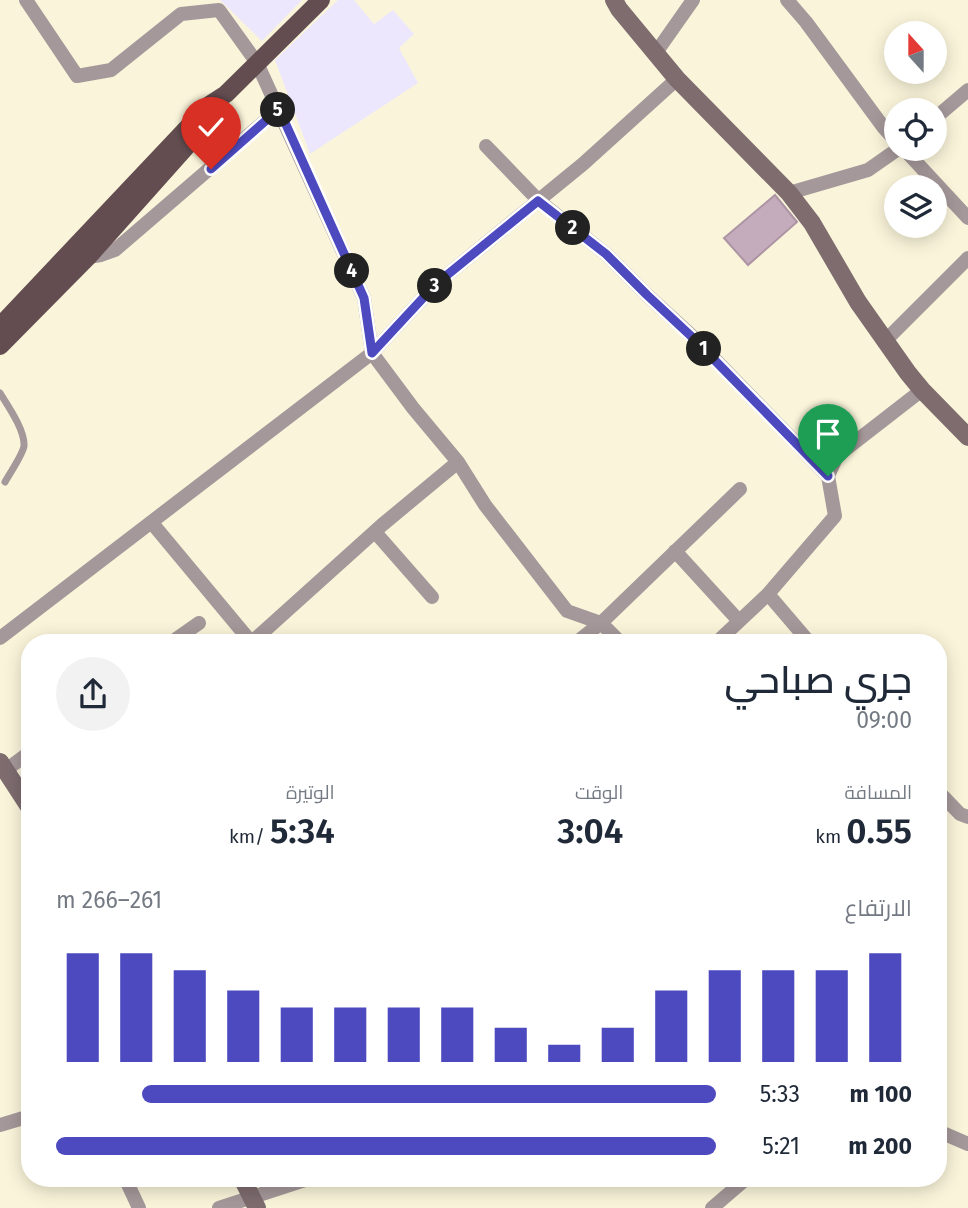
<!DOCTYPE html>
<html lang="ar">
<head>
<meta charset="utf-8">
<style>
  :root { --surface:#fff; --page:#f2f2f3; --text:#1f2937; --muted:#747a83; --accent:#4d4ac0 }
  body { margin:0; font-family:"Fira Sans",Cairo,sans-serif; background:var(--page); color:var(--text); direction:rtl; height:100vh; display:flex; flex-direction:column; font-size:26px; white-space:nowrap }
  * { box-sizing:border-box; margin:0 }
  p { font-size:23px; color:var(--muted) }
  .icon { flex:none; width:38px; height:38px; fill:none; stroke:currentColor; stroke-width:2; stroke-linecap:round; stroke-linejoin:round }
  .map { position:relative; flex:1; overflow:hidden; direction:ltr }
  .drawer { position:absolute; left:21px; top:634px; width:926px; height:553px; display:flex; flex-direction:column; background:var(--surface); border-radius:28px; box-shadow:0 4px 18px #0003; direction:rtl }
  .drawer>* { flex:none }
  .needle { width:46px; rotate:339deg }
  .controls { position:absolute; left:884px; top:21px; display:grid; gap:14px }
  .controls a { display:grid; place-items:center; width:63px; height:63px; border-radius:50%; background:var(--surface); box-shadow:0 4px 18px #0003; font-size:35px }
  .pin { position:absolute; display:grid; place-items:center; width:60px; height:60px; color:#fff; margin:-72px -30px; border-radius:50% 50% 50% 0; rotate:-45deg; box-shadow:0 0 7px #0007 }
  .pin .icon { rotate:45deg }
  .km { position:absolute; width:35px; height:35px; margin:-18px; border-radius:50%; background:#222; color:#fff; font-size:19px; line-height:35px; text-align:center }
  .round { display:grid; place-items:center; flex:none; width:74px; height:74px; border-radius:37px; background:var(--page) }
  .head { display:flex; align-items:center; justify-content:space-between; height:119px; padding:0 35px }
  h1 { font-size:38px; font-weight:600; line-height:52px }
  .metrics { display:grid; grid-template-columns:repeat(3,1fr); gap:10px; height:119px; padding:7px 35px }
  .metrics div { display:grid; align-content:center }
  .metrics b { font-size:35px; font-weight:600 }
  .metrics small { font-size:19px; font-weight:400 }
  .metrics p { font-size:19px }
  .chart { height:196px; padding:14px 35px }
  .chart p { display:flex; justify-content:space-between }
  .chart svg { width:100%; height:126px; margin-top:7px; stroke:var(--accent); stroke-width:6 }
  ul { padding:0 35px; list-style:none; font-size:23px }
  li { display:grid; grid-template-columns:112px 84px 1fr; align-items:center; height:52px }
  li i { height:18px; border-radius:9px; background:var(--accent) }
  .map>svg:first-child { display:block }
  .industrial { fill:#ece7fd }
  .building { fill:#c4acbd; stroke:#ac94a4; stroke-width:2 }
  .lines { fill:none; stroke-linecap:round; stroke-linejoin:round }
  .lane { stroke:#a5989a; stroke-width:7 }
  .street { stroke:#a5989a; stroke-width:14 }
  .secondary { stroke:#7e6c6f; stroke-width:18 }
  .primary { stroke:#634d51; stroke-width:18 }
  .route-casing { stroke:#fff; stroke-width:14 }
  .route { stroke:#4d4ac0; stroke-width:9 }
</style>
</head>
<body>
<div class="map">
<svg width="968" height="1208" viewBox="0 0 968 1208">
  <rect width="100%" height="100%" fill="#faf5da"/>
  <path class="industrial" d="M220,0H302L262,41Z
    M338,0H354L374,24L393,10L414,34L399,48L418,83L310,154L275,60Z"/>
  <path class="building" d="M775,195L797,222L748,265L724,238Z"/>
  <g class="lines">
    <path class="lane" d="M0,393C8,406 25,430 24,446C23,454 10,473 5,482"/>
    <path class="street" d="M26,0L77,76L111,70L181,14L219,10L257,63L364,298L372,353L413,408L458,462L485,505L567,611L601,623L620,642
      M787,0L806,22L884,128L896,141
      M655,54L693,0
      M934,119L968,90
      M486,146L539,201L606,254L647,295L693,337L828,476
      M904,149L968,218
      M789,193L868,170L898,149
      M86,256L88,257L101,255L115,250L279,109
      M884,342L968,258
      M152,523L251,642
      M375,532L432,597
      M675,551L739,621
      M768,594L809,642
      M0,638L372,353L436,284L583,164L677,79
      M172,642L199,623
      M230,642H245
      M252,642L382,525L458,462
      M577,642L601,623L740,489
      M717,642L768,594L835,516L828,476L837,456L922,390
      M6,770L30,752
      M938,791L960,814L968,817
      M0,1125L30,1116
      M938,1131L968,1144
      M125,1178L139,1208
      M219,1208L311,1178
      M712,1208L747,1178"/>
    <path class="secondary" d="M614,0L619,9L677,79L789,193L812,223L858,302L908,373L922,390L968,437
      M0,762L30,808
      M242,1178L257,1208"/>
    <path class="primary" d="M0,326L209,105L226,94L321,0
      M0,346L88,257L203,128"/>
  </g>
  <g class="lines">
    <g class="route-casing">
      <path id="route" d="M211,169L279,109L364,298L372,353L436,284L538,201L606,254L647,295L692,337L828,476"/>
    </g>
    <use href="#route" class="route"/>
  </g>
</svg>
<div class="controls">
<a><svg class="needle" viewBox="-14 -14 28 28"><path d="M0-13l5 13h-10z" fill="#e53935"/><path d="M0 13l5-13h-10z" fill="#747a83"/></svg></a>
<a><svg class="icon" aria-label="locate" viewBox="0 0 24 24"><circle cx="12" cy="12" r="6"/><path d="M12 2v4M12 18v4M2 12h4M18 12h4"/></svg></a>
<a><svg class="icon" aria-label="layers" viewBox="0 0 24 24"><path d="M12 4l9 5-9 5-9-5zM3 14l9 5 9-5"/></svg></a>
</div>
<div class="pin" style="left:828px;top:476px;background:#1e9e55"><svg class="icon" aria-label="arrive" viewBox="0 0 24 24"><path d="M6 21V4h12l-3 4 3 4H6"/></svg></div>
<div class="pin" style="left:211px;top:169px;background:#d93025"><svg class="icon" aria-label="check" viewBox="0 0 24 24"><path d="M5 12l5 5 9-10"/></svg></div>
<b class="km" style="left:704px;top:349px">1</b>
<b class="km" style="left:573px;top:228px">2</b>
<b class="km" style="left:435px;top:286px">3</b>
<b class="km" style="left:352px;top:271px">4</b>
<b class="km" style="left:278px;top:110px">5</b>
<section class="drawer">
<div class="head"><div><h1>جري صباحي</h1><p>09:00</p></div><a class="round"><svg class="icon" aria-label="share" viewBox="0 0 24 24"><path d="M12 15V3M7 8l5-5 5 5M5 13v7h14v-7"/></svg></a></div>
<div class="metrics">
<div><p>المسافة</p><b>0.55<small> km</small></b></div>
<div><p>الوقت</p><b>3:04</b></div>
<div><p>الوتيرة</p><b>5:34<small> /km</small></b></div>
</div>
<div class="chart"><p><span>الارتفاع</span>261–266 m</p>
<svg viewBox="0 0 160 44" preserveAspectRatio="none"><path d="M5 44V6M15 44V6M25 44V12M35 44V19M45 44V25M55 44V25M65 44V25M75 44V25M85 44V32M95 44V38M105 44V32M115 44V19M125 44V12M135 44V12M145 44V12M155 44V6"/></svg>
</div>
<ul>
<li><b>100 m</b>5:33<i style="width:87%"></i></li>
<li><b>200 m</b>5:21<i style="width:100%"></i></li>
</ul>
</section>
</div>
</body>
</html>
